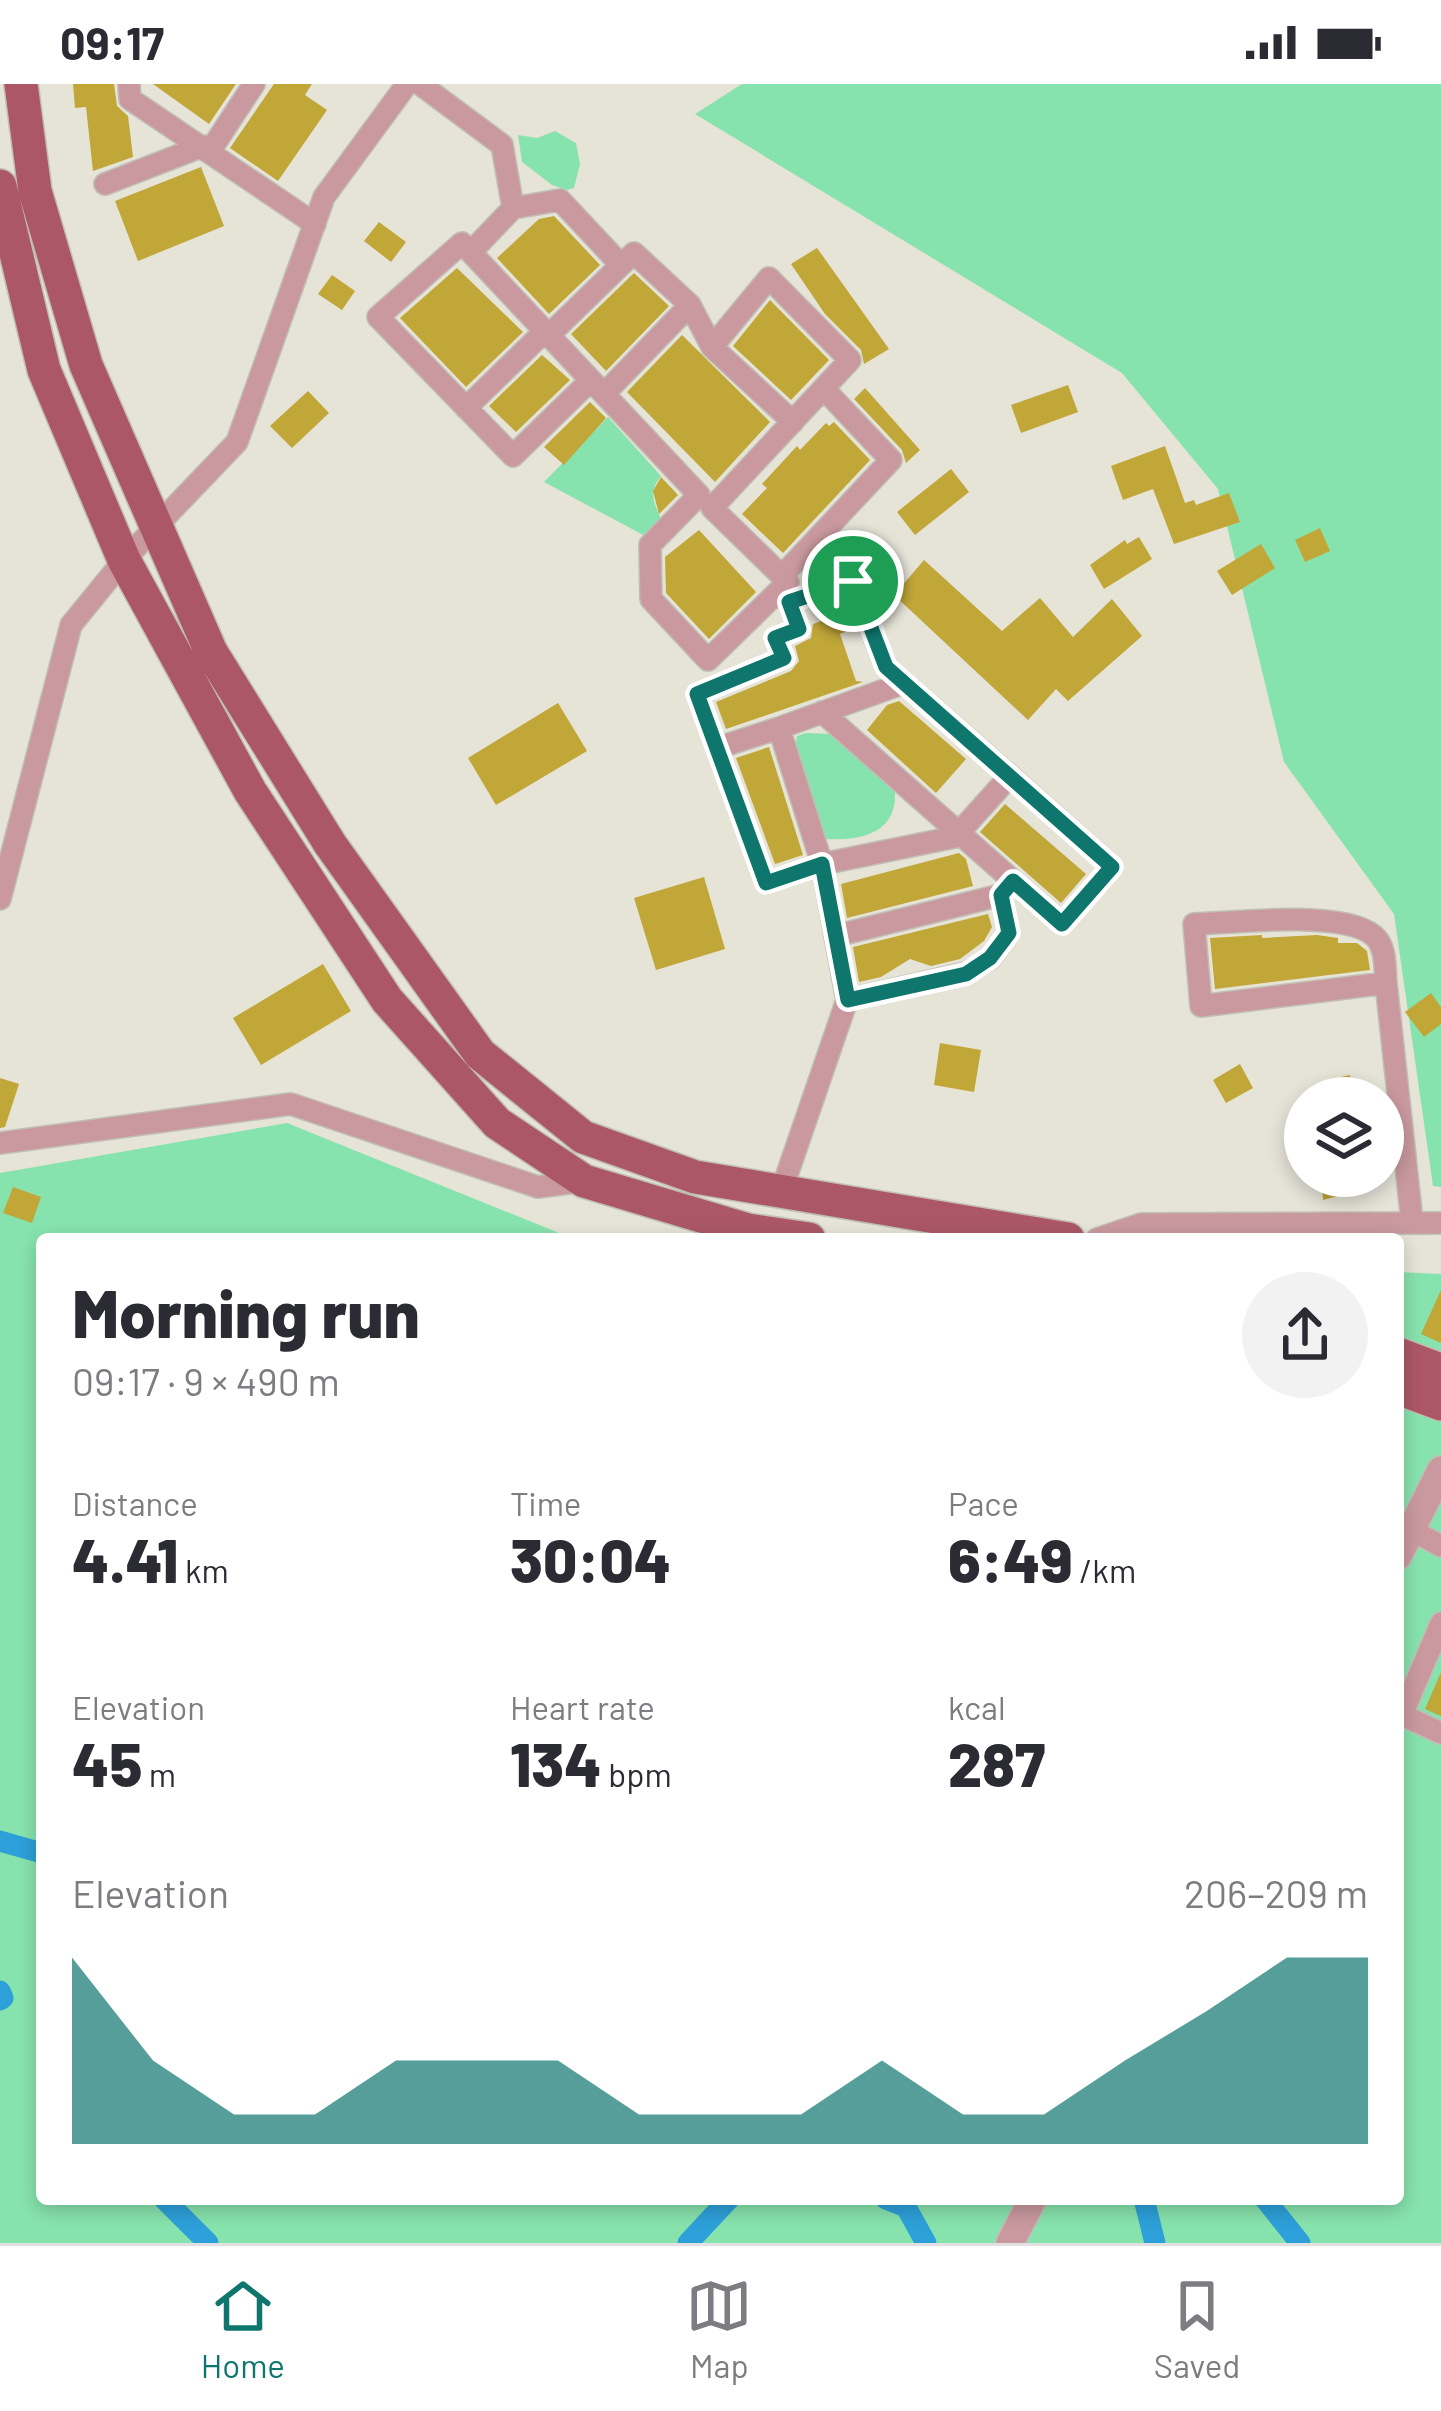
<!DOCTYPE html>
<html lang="en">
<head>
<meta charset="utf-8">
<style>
  :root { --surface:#fff; --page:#f2f2f3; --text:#2b2b33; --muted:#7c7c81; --line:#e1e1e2; --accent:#0f766e }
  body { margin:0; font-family:Barlow,sans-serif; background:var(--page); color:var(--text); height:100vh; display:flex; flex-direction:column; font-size:45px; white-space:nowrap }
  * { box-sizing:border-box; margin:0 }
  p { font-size:39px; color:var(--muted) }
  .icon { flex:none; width:66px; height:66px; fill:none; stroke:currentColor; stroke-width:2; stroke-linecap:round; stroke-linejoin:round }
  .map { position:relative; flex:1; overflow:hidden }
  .side { position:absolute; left:36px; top:1149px; width:1368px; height:972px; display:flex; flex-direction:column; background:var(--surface); border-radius:12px; box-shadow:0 6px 18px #0003 }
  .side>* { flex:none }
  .controls { position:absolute; left:1284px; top:993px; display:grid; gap:24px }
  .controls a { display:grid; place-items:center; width:120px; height:120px; border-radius:50%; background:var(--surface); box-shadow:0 6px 18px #0003; font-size:60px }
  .pin { position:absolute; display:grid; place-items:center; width:102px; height:102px; color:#fff; margin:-51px; border:6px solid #fff; border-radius:50%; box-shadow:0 3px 12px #0007 }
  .round { display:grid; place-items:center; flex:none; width:126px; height:126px; border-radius:63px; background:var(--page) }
  .summary { display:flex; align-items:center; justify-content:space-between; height:204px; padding:0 36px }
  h1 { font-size:66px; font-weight:800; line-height:90px }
  .stats { display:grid; grid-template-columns:repeat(3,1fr); gap:18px; height:204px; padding:12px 36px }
  .stats div { display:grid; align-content:center }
  .stats b { font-size:60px; font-weight:800 }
  .stats small { font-size:33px; font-weight:400 }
  .stats p { font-size:33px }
  .chart { height:336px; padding:24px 36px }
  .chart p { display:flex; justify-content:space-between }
  .chart svg { width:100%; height:216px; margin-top:12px; fill:var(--accent); opacity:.7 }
  .status { display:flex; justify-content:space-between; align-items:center; height:84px; padding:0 60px; background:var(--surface); direction:ltr }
  .status svg { height:33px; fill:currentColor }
  .menu { display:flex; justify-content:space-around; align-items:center; height:168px; border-top:3px solid var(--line); background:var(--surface); font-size:33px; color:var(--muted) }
  .menu a { display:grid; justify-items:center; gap:6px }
  .menu .active { color:var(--accent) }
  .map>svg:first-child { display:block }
  .green { fill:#87e3ad }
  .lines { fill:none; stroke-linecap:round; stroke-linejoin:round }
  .canal { stroke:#2da0d9; stroke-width:21 }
  .building { fill:#c1a638 }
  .minor-casing { stroke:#c1beb4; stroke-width:24 }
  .tertiary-casing { stroke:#c1beb4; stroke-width:30 }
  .primary-casing { stroke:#c1beb4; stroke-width:36 }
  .minor { stroke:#c9999f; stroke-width:21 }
  .tertiary { stroke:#c9999f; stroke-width:27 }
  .primary { stroke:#ab5766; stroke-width:33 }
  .route-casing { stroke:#fff; stroke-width:24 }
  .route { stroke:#0f766e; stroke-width:15 }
</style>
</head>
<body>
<div class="status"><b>09:17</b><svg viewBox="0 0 49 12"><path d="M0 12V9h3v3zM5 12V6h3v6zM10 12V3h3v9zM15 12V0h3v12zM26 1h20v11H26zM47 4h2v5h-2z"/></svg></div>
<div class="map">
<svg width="1441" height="2159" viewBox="0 0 1441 2159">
  <rect width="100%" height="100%" fill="#e6e3d7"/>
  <path class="green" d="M742,0H1441V1103L1433,1102L1394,830L1284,678L1218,405L1122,289L695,30Z
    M555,47L576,59L580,80L574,104L567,106L552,101L522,78L518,51L537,54Z
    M608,333L661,392C648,408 654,419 661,435L647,453L544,398Z
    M806,649L832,650L895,708C897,750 859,757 825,755L796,659L797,652Z
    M287,1039L574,1155H42V2115H1398V1188L1441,1190V2159H0V1089Z"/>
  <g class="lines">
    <path class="canal" d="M0,1757L42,1769
      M0,1907L3,1914L0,1916
      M164,2115L208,2159
      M886,2115L906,2123L926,2159
      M1144,2115L1155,2159
      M1265,2115L1300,2159
      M688,2159L729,2115"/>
  </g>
  <path class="building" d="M73,0H114L117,22L128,32L133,73L93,87L86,23L75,24Z
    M153,0H236L209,40Z
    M274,0H312L305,11L327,26L278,97L230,64Z
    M201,83L224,142L138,177L115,117Z
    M554,132L600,181L549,230L497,174L539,135Z
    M379,138L406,158L391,178L364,157Z
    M817,164L889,265L864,280L861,266L825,230L791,180Z
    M457,184L523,248L466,303L400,234Z
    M634,189L669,222L606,287L571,250Z
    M332,191L355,207L342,226L318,210Z
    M770,216L829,276L791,316L733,262Z
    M682,251L770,338L715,398L627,308Z
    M542,271L570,296L516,348L489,322Z
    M1068,301L1078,328L1021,349L1011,321Z
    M865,304L920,366L906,379L902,366L854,315Z
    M308,307L329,329L292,364L270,342Z
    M590,318L606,334L564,381L544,363Z
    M834,338L870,376L783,469L742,430L767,404L762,400L797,362L800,366L826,339L829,342Z
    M1165,362L1185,419L1194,416L1196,421L1229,409L1240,438L1174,460L1153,405L1123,416L1111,382Z
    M951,385L969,408L915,451L897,428Z
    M661,393L678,411L659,430L653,407Z
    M1320,444L1330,467L1305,478L1295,456Z
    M699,446L756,508L709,555L666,509L665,473Z
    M1139,453L1152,475L1104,505L1090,481L1125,456L1127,460Z
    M1261,460L1275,484L1232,511L1217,487Z
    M924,476L1002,547L1040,514L1073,553L1112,515L1142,552L1068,617L1056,605L1028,636L894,511Z
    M839,531L845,548L840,550L856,597L863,598L726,645L716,618L791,587L799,577L795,562L811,554L813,540Z
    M899,617L966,675L936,709L867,646L887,621Z
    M558,619L587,667L496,721L468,674Z
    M769,663L803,771L775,780L736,674Z
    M1005,720L1086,790L1061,819L980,748Z
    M959,769L966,775L973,802L847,834L841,800Z
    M704,793L725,865L656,886L634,814Z
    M988,830L992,843L984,857L960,875L931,882L910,875L881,893L859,898L853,863Z
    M1262,851V854L1317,851L1338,854V859H1357L1367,867L1370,886L1215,905L1210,854Z
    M323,880L351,927L261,981L233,934Z
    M1431,909L1441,923V940L1424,953L1405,928Z
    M940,959L981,966L974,1008L934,1001Z
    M1240,980L1253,1004L1226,1019L1213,996Z
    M1350,991L1355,1014H1330L1326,996Z
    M0,994L19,1000L5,1043L0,1044Z
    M1321,1092H1342L1346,1110L1323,1116Z
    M13,1103L41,1113L32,1139L3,1129Z
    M1441,1206V1259L1421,1250Z
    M1441,1588V1632L1425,1625Z"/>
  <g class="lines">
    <g class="minor-casing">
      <path id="minor" d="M129,0L130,15L315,140
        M420,0L502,61L513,124L560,116L621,181L634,169L690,221L712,263L769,194L850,276L712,424L788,498L708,576L651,515L650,461L699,411L462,159L378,233L513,372L591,296
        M210,67L254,0
        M105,100L203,62
        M471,168L513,124
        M549,251L621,181
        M712,263L793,338
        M604,310L690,221
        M466,324L545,247
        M782,492L891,376L824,305
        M822,628L1062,840L1112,783L1010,692
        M717,664L779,644
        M0,815L71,541L124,476L237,358L324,113L407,0
        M835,852L1001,811L1009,849L990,875L966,889L847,916
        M1386,899C1385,885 1386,866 1377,855C1352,824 1233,839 1194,840L1201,922L1386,899L1412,1137
        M0,1059L291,1020L538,1103L583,1097
        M781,1108L847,916L822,780L955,753L1010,692L886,583L852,497L789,518L799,545L775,554L784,574L697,610L766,799L822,780L779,644L904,599
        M1097,1155L1141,1140L1441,1139
        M1413,1447L1441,1462
        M1441,1539L1402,1631L1441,1649"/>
    </g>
    <g class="tertiary-casing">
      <path id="tertiary" d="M1398,1472L1441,1386
        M1010,2159L1033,2115"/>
    </g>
    <g class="primary-casing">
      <path id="primary" d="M21,0L35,107L86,281L211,568L330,760L480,970L583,1053L695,1093L1068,1155
        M0,102L44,286L124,476L250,707L387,916L497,1039L584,1097L748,1146L809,1155
        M1398,1270L1441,1286
        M1398,1304L1441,1320"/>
    </g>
    <use href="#minor" class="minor"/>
    <use href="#tertiary" class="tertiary"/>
    <use href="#primary" class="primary"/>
  </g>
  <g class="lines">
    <g class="route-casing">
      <path id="route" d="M853,497L886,583L1112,783L1062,840L1013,797L1001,811L1009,849L990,874L966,890L848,916L822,780L766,799L697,610L784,574L775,554L799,545L789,518Z"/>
    </g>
    <use href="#route" class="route"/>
  </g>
</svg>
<div class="controls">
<a><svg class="icon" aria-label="layers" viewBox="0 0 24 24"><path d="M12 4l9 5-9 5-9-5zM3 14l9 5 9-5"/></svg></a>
</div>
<div class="pin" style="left:853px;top:497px;background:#1e9e55"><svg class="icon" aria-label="arrive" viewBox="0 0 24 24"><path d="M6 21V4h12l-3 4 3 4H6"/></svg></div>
<section class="side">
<div class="summary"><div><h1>Morning run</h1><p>09:17 · 9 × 490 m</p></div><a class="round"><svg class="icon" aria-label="share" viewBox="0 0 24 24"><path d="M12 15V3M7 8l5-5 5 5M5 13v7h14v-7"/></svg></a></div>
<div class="stats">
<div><p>Distance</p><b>4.41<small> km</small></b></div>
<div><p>Time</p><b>30:04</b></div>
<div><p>Pace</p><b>6:49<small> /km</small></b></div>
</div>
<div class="stats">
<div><p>Elevation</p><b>45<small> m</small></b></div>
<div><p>Heart rate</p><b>134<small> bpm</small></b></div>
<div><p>kcal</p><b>287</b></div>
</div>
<div class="chart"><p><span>Elevation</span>206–209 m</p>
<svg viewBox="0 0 160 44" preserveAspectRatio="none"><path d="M0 44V6L10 27L20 38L30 38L40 27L50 27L60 27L70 38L80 38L90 38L100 27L110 38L120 38L130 27L140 17L150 6L160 6V44z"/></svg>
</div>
</section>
</div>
<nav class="menu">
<a class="active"><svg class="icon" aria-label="home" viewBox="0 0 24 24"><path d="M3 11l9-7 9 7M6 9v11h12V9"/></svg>Home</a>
<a><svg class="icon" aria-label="map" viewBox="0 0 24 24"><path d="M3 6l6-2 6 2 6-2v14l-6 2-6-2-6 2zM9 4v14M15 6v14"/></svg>Map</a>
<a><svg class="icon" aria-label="saved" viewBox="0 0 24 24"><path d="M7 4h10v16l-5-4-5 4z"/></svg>Saved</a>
</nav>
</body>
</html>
